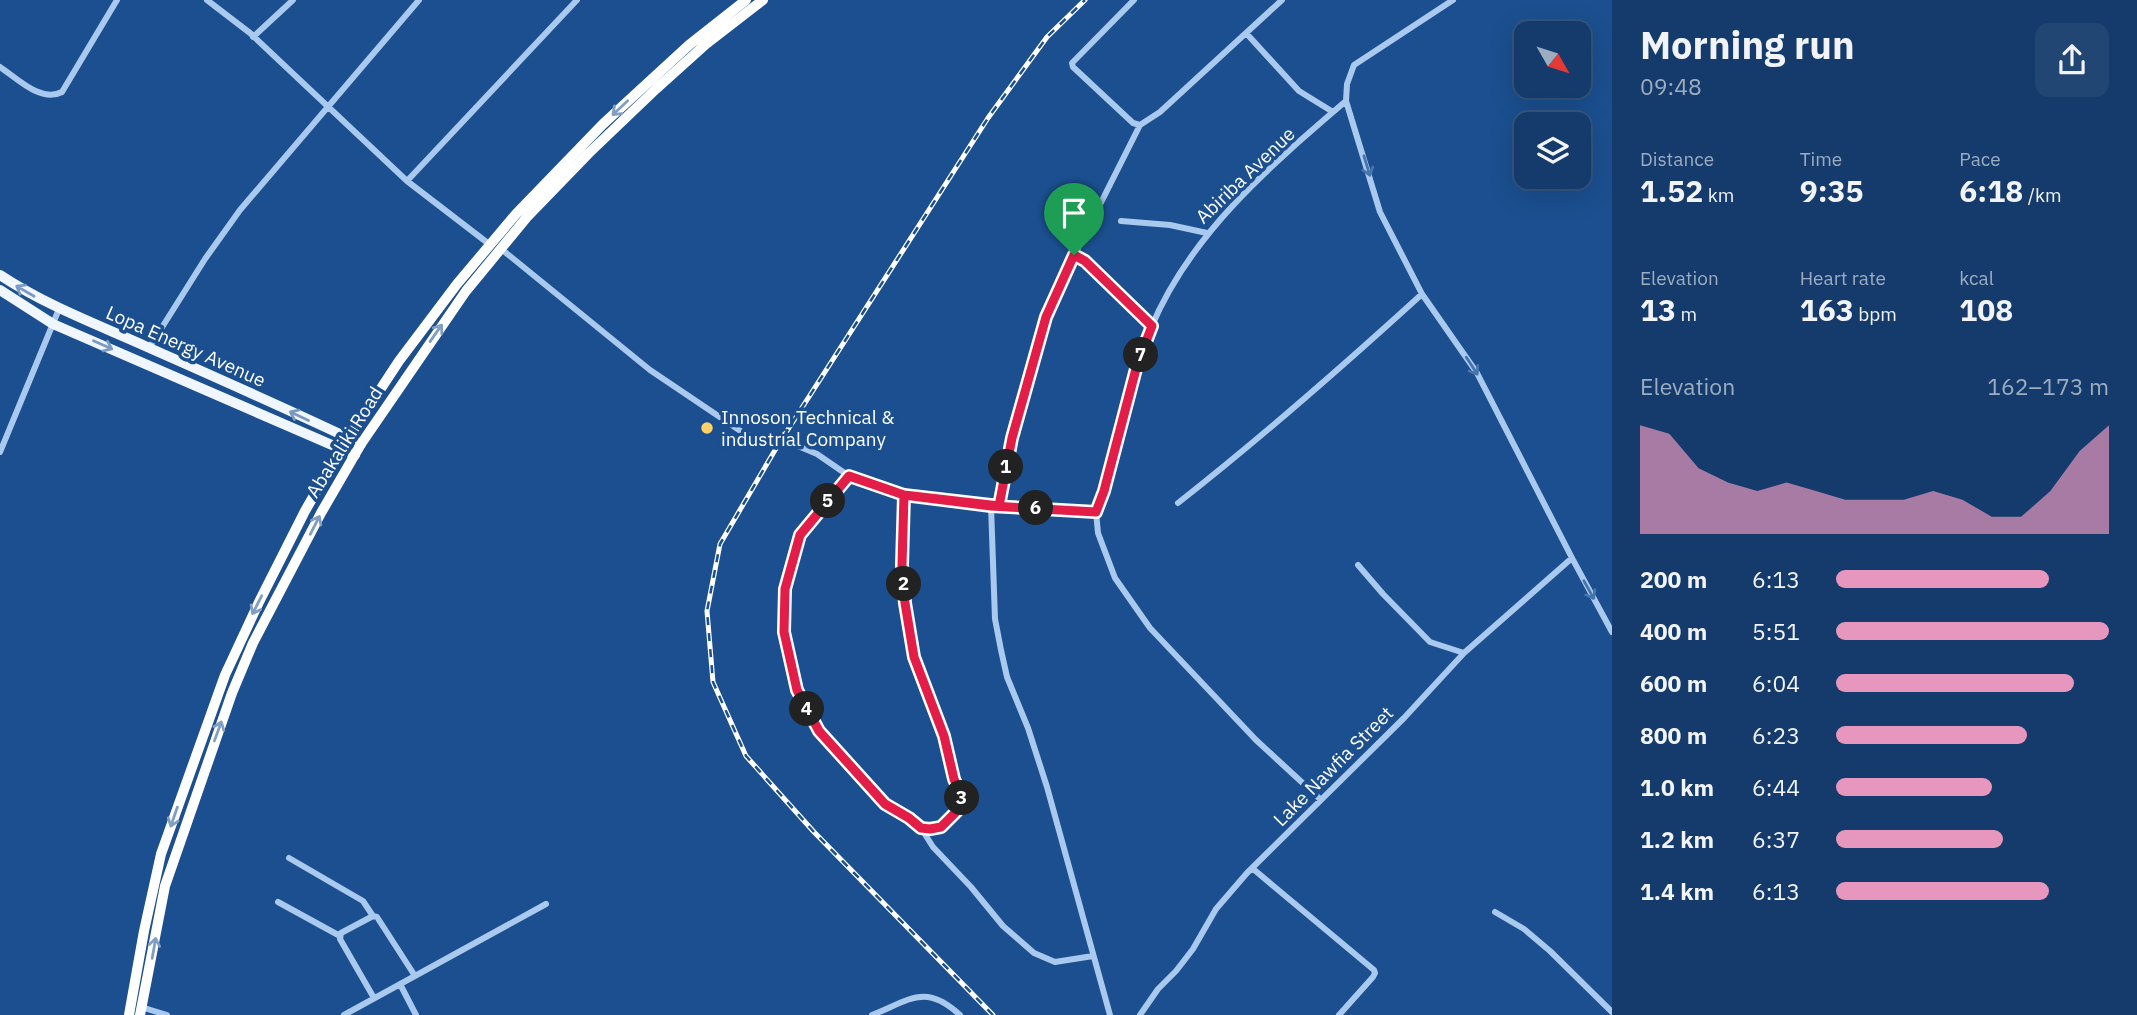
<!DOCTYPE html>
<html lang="en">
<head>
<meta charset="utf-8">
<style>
  :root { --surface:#143b6b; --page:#214673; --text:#f1f3f6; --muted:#9dadc1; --line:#33557e; --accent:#e797bd }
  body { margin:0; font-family:"IBM Plex Sans",sans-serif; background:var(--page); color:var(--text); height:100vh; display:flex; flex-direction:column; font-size:26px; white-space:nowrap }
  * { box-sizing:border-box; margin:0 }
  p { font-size:23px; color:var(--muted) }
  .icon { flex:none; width:38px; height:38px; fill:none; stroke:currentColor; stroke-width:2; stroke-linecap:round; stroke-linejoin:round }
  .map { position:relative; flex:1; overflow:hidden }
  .side { display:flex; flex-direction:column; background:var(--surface); width:525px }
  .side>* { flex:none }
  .needle { width:46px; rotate:129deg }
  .tools { position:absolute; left:1514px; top:21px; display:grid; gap:14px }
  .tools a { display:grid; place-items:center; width:77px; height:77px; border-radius:14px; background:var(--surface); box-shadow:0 7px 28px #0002,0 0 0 2px var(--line); font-size:35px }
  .pin { position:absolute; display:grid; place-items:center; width:60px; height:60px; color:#fff; margin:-72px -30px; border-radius:50% 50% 50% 0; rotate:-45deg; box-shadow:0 0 7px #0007 }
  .pin .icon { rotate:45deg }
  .km { position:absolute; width:35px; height:35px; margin:-18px; border-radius:50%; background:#222; color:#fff; font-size:19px; line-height:35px; text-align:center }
  .round { display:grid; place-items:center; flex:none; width:74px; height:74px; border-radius:14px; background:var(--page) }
  .head { display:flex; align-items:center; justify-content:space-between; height:119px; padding:0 28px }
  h1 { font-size:38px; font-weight:700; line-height:52px }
  .figures { display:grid; grid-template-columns:repeat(3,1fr); gap:10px; height:119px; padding:7px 28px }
  .figures div { display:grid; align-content:center }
  .figures b { font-size:30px; font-weight:700 }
  .figures small { font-size:19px; font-weight:400 }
  .figures p { font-size:19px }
  .chart { height:196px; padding:14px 28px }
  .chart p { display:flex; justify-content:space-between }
  .chart svg { width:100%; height:126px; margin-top:7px; fill:var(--accent); opacity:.7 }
  ul { padding:0 28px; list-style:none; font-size:23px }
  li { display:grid; grid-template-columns:112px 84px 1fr; align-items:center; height:52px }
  li i { height:18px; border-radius:9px; background:var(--accent) }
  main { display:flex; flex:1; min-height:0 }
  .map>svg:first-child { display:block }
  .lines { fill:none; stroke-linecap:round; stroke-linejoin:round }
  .street { stroke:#a9c9ee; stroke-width:6 }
  .primary { stroke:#f0f6ff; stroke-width:10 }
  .highway { stroke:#fff; stroke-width:10 }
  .rail-casing { stroke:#fff; stroke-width:5 }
  .rail { stroke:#1b4f8f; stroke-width:2.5; stroke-dasharray:8; stroke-linecap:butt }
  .oneway { stroke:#829ec1 }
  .oneway2 { stroke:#4674ac }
  .oneway3 { stroke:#7b9ac1 }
  .route-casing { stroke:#fff; stroke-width:14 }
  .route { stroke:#e11d48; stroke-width:9 }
  .poi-dot { fill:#ffd166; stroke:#1b4f8f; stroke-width:2.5 }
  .labels { text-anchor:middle; stroke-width:7; stroke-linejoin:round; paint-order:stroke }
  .street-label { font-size:19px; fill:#fff; stroke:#1b4f8f }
  .poi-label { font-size:19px; fill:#fff; stroke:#1b4f8f; text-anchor:start }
</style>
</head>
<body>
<main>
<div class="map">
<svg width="1612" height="1015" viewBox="0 0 1612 1015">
  <rect width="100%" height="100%" fill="#1b4f8f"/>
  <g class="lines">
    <path class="street" d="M207,0L250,33L407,181L489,244
      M1134,0L1072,63L1073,67L1133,123L1140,125L1160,112L1282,0
      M1246,33L1299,91L1333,112
      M253,37L293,0
      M0,67C18,79 41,103 62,92L117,0
      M1346,101L1380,212L1422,294L1477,373L1572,558L1612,632
      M407,181L577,0
      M1121,221L1170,225L1207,233
      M500,248L650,370L745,434L778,445L798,446L817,454L849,476L904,495L991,506L1096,512
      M1074,255L1085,261L1152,326
      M149,348L205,259L240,210L419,0
      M0,452L59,309
      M849,476L800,535L785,589L784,632L797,690L819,731L885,804L909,818L921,828L933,847L971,887L1003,926L1034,953L1055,962L1093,956
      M904,495L902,565L905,602L914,657L944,736L954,779L963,800C954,818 943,830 921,828
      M1178,503C1262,437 1343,366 1422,294
      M991,506L995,619L1001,650L1007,677L1028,728L1047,787L1110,1015
      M999,506L1012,438L1046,317L1059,286L1140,125
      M1358,565L1383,594L1430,642L1464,653
      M1320,799L1256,740L1150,628L1115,578L1098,533L1096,512L1104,491C1118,437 1130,381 1151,328C1190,234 1270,166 1346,101L1347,84L1354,65L1453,0
      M289,858L363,901L373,916
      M1252,868L1374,970L1375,973L1373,977L1339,1015
      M278,902L340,936
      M1495,912L1524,929L1550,951L1612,1012
      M400,984L416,1015
      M374,998L340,939L341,933L373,916L377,917L415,976
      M141,1007L167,1015
      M344,1015L546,904
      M872,1015C910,1000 925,983 960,1015
      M1140,1015L1158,989L1176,971L1193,949L1216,909L1247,873L1404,718L1464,653L1572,558"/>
    <path class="primary" d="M0,275C45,305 96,324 145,346C217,378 290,410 361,444
      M0,290L53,324L355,455"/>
    <path class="highway" d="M129,1015L144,931L161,854L225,675L259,602L305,511L336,457L399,361L457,284L516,214L603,124L689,45L746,0
      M140,1015L165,886L232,693L253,643L321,513L361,444L466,291L527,217L589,153L656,89L706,44L763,0"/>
    <g class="rail-casing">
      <path id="rail" d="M993,1015L814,832L746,756L713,682L707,611L720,544L778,445L988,118L1047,37L1085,0"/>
    </g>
    <use href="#rail" class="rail"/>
  </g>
  <defs><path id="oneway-shaft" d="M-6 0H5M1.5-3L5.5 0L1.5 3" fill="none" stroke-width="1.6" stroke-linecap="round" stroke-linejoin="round" transform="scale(1.75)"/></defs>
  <g class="oneway">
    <use href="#oneway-shaft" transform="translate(620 108) rotate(137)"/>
    <use href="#oneway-shaft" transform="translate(436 333) rotate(-55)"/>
    <use href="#oneway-shaft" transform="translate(315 525) rotate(-63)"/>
    <use href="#oneway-shaft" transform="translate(257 605) rotate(117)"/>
    <use href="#oneway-shaft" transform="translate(218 731) rotate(-70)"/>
    <use href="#oneway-shaft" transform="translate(174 817) rotate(109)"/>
    <use href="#oneway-shaft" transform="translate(154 948) rotate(-80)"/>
  </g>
  <g class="oneway2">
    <use href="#oneway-shaft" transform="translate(1367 166) rotate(73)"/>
    <use href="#oneway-shaft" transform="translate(1472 366) rotate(57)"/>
    <use href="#oneway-shaft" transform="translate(1589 590) rotate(61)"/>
  </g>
  <g class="oneway3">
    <use href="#oneway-shaft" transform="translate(25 291) rotate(-150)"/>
    <use href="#oneway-shaft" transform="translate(103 345) rotate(24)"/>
    <use href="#oneway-shaft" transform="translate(299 416) rotate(-155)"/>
  </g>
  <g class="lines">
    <g class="route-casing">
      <path id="route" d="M1074,255L1046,317L1012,438L999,506L904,495L902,565L905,603L914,657L944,736L954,779L963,800L957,811L941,827L930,829L921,828L909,818L885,804L819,731L797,690L784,632L785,589L800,535L849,476L904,495L991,506L1096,512L1104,491L1137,365L1152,326L1085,261L1074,255"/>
    </g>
    <use href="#route" class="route"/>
  </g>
  <circle class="poi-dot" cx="707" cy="428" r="7"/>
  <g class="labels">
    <g class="street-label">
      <text transform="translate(1245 175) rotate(-44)" y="7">Abiriba Avenue</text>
      <text transform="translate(186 346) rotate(24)" y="7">Lopa Energy Avenue</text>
      <text transform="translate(344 442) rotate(-58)" y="7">Abakaliki Road</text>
      <text transform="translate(1333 766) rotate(-45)" y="7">Lake Nawfia Street</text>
    </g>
    <g class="poi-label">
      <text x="721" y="424">Innoson Technical &amp;<tspan x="721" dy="22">industrial Company</tspan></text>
    </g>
  </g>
</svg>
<div class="tools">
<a><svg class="needle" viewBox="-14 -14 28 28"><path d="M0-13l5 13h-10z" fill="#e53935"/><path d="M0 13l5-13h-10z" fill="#9dadc1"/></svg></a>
<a><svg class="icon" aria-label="layers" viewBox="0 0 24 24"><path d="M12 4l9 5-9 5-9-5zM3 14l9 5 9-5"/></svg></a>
</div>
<div class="pin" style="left:1074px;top:255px;background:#1e9e55"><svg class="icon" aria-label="arrive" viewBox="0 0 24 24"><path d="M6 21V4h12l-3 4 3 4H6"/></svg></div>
<b class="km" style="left:1006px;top:467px">1</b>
<b class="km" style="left:904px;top:584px">2</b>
<b class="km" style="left:962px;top:798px">3</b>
<b class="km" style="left:807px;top:709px">4</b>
<b class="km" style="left:828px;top:501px">5</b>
<b class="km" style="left:1036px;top:508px">6</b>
<b class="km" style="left:1141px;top:355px">7</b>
</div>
<section class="side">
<div class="head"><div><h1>Morning run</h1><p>09:48</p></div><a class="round"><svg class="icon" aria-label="share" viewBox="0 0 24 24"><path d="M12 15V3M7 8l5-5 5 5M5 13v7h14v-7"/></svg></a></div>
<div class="figures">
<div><p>Distance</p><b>1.52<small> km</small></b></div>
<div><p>Time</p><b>9:35</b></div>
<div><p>Pace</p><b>6:18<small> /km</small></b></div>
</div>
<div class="figures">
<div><p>Elevation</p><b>13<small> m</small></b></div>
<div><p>Heart rate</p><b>163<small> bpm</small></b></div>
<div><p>kcal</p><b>108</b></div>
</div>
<div class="chart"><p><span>Elevation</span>162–173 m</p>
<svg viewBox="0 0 160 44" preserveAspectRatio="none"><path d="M0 44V6L10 9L20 21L30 26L40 29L50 26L60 29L70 32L80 32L90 32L100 29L110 32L120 38L130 38L140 29L150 15L160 6V44z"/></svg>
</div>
<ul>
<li><b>200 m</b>6:13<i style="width:78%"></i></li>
<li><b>400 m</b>5:51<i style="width:100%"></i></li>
<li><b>600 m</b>6:04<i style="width:87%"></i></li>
<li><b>800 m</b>6:23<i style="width:70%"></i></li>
<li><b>1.0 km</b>6:44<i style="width:57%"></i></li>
<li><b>1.2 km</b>6:37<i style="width:61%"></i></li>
<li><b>1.4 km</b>6:13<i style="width:78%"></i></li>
</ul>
</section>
</main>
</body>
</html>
